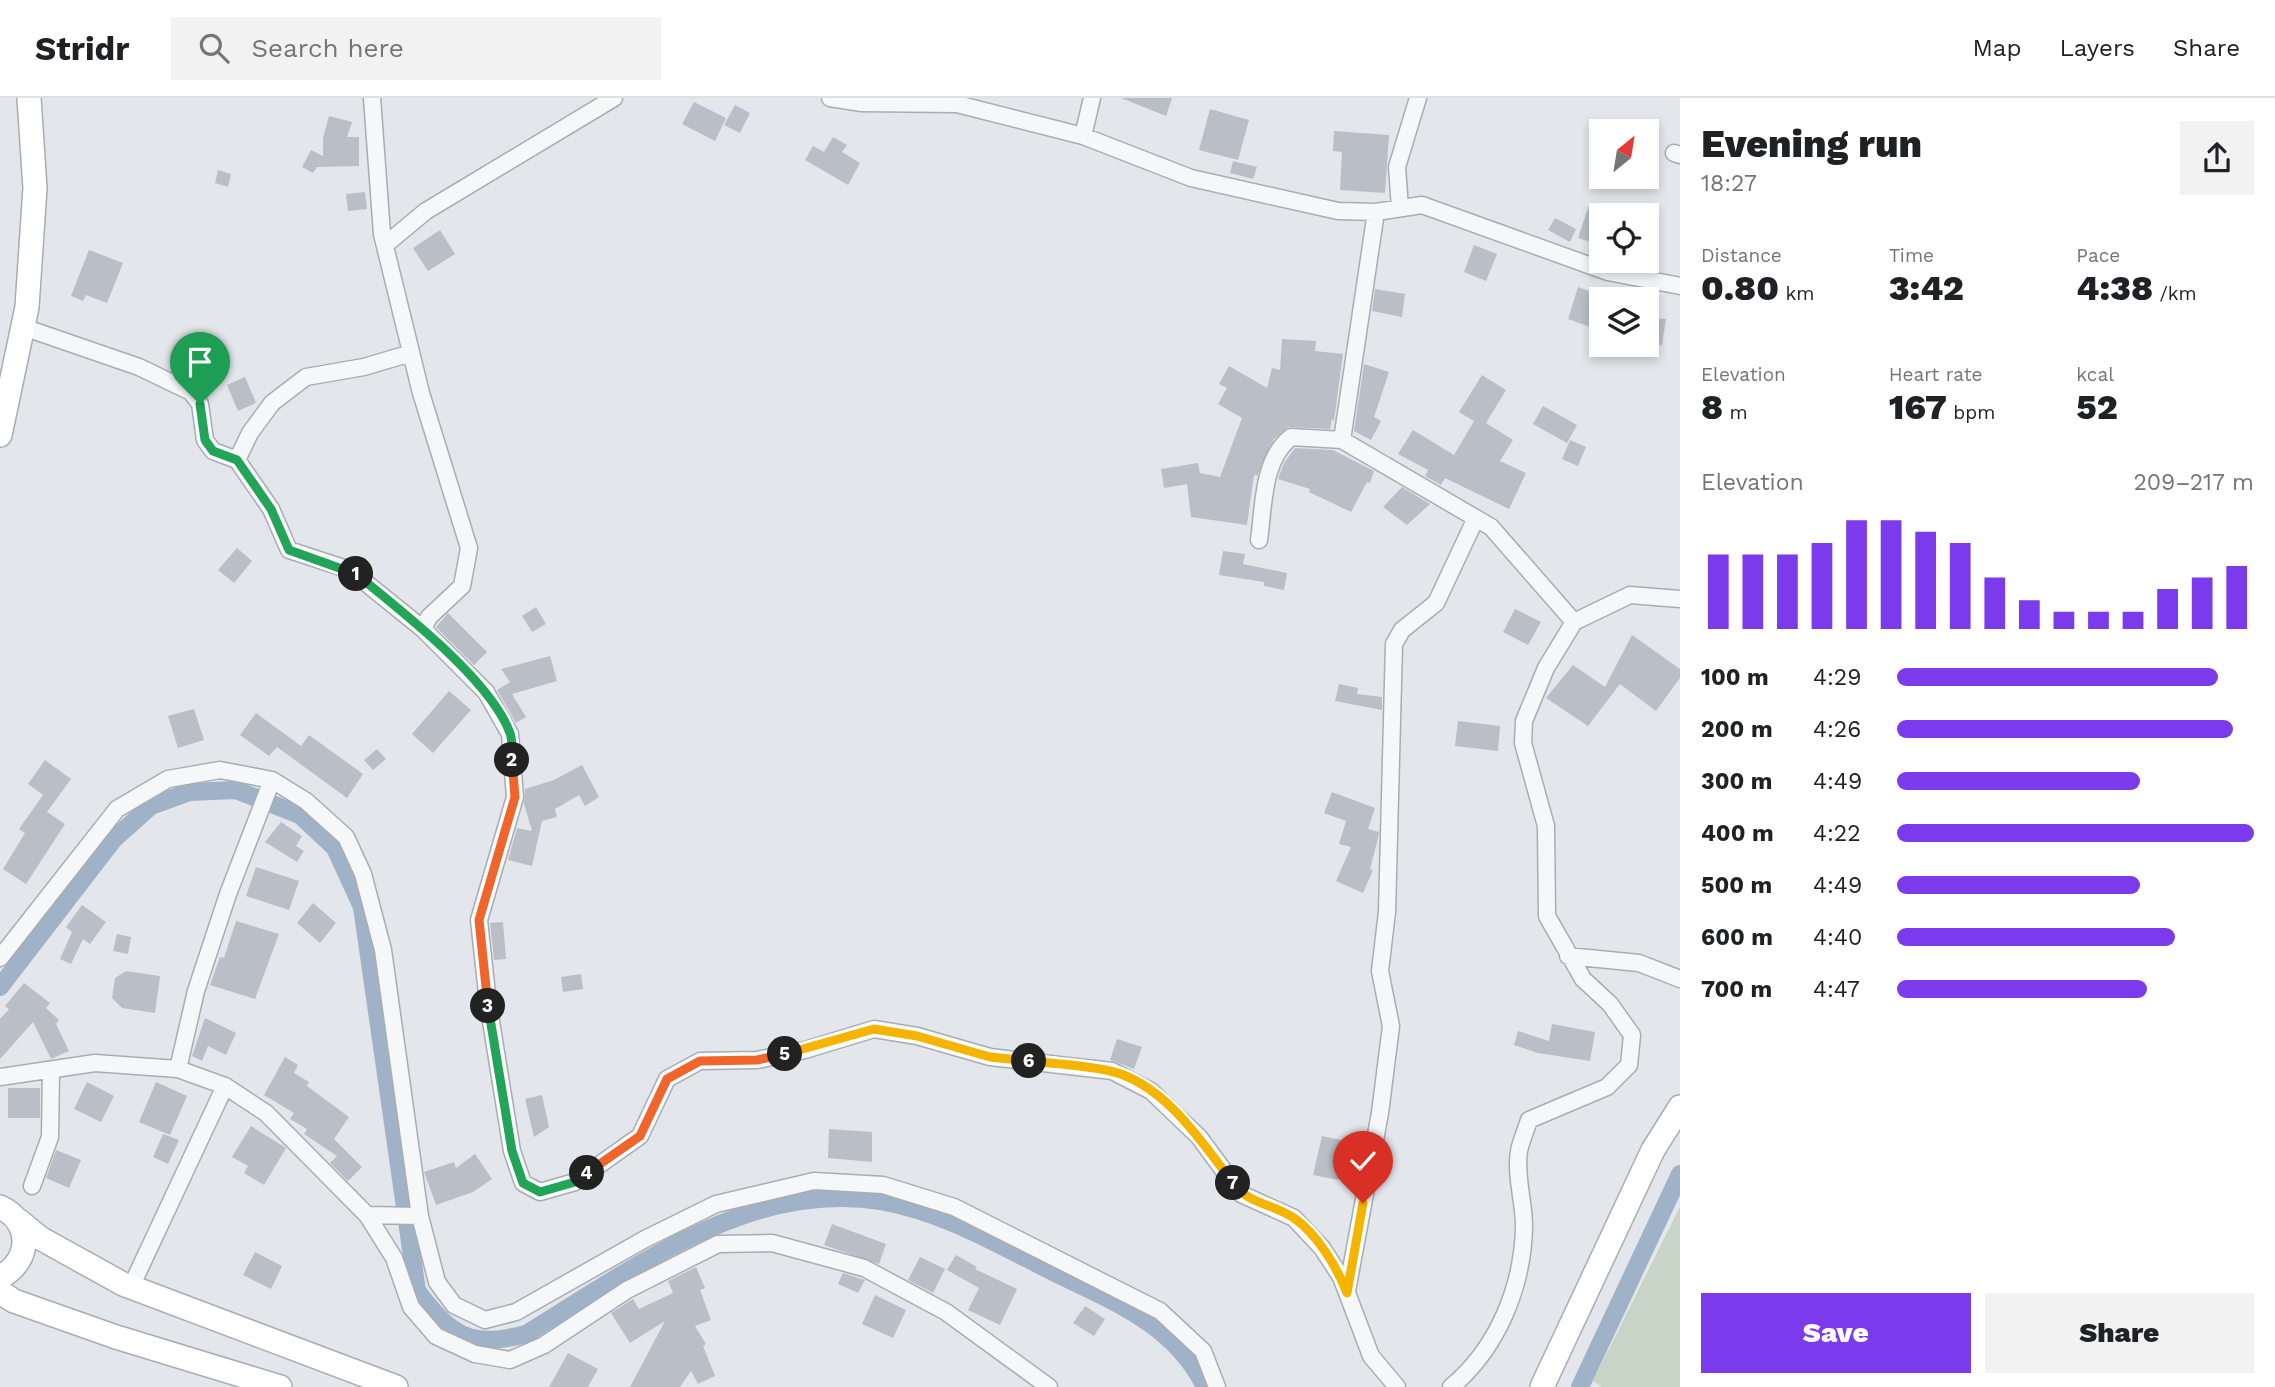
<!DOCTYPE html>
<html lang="en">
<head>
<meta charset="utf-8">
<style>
  :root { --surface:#fff; --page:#f2f2f2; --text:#202124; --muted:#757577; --line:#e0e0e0; --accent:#7c3aed }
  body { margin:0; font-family:"Work Sans",sans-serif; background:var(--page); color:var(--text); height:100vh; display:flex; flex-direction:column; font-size:26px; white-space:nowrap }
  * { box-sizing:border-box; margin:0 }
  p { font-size:23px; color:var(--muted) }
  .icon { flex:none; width:38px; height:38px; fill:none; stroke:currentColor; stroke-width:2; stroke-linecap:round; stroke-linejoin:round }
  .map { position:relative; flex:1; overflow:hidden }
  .sheet { display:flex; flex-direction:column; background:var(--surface); width:595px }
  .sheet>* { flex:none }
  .needle { width:46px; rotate:30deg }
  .buttons { position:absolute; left:1589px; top:21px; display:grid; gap:14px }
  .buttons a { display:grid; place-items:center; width:70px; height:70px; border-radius:0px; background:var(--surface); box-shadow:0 4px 10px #0003; font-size:35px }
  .pin { position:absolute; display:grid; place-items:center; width:60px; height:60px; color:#fff; margin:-72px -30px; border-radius:50% 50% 50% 0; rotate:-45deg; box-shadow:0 0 7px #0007 }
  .pin .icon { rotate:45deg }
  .km { position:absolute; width:35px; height:35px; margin:-18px; border-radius:50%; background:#222; color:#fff; font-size:19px; line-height:35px; text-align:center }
  .round { display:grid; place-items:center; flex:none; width:74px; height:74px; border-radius:0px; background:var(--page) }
  .headline { display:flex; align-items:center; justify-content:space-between; height:119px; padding:0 21px }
  h1 { font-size:38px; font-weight:800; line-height:52px }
  .stats { display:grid; grid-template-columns:repeat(3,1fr); gap:10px; height:119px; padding:7px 21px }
  .stats div { display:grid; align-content:center }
  .stats b { font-size:35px; font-weight:800 }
  .stats small { font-size:19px; font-weight:400 }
  .stats p { font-size:19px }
  .chart { height:196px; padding:14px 21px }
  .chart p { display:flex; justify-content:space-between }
  .chart svg { width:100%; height:126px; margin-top:7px; stroke:var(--accent); stroke-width:6 }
  .primary-button { display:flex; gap:14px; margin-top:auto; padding:14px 21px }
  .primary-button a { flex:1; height:80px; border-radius:0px; background:var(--accent); color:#fff; font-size:28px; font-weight:800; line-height:80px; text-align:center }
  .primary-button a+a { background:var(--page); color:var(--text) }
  ul { padding:0 21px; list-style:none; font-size:23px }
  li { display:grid; grid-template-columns:112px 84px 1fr; align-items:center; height:52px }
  li i { height:18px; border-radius:9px; background:var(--accent) }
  header { display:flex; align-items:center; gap:42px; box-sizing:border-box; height:98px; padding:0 35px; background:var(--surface); border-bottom:2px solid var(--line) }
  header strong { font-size:33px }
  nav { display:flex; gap:38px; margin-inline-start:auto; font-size:24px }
  .search { width:490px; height:63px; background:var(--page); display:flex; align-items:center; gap:18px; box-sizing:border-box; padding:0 24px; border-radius:0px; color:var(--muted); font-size:26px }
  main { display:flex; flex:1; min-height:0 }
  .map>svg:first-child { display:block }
  .green { fill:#c8d4c5 }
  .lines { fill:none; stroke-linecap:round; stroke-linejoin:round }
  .canal { stroke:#a0b2c8; stroke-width:18 }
  .building { fill:#babfc7 }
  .minor-casing { stroke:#a8adb4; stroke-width:19 }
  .secondary-casing { stroke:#a8adb4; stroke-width:26 }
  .minor { stroke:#f6f7f9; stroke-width:16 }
  .secondary { stroke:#fff; stroke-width:23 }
  .split-1-casing { stroke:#fff; stroke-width:14 }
  .split-2-casing { stroke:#fff; stroke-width:14 }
  .split-3-casing { stroke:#fff; stroke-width:14 }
  .split-4-casing { stroke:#fff; stroke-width:14 }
  .split-5-casing { stroke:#fff; stroke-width:14 }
  .split-6-casing { stroke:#fff; stroke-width:14 }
  .split-7-casing { stroke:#fff; stroke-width:14 }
  .split-8-casing { stroke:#fff; stroke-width:14 }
  .split-1 { stroke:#22a559; stroke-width:9 }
  .split-2 { stroke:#22a559; stroke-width:9 }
  .split-3 { stroke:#f0652b; stroke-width:9 }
  .split-4 { stroke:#22a559; stroke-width:9 }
  .split-5 { stroke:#f0652b; stroke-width:9 }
  .split-6 { stroke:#f5b400; stroke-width:9 }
  .split-7 { stroke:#f5b400; stroke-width:9 }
  .split-8 { stroke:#f5b400; stroke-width:9 }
</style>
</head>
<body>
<header>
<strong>Stridr</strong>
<div class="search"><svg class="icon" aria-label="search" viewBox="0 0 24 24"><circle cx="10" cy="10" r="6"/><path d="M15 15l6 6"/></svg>Search here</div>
<nav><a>Map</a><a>Layers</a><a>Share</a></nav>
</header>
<main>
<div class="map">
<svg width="1680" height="1289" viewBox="0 0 1680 1289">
  <rect width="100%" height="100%" fill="#e3e6ea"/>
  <path class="green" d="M1680,1109V1289H1602L1593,1283Z"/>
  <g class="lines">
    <path class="canal" d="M0,889L114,741L151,708L189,694L236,692L300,717L335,750L362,809L417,1193C451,1237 469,1251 526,1236C642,1165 773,1065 917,1112C966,1127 1011,1153 1057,1176C1115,1204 1176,1228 1205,1289
      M1580,1289L1680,1076"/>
  </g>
  <path class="building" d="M1121,0H1172L1166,18Z
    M694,4L726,20L715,43L682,26Z
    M735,7L750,15L740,35L724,27Z
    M1210,11L1249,22L1238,62L1199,52Z
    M329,18L352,24L347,39H359V68L317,69L313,75L302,69L311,52L323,58V40Z
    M1334,33L1389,37L1385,95L1340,92L1342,54L1333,53Z
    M833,39L847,47L842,54L860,65L848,87L805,62L813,48L824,54Z
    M1233,63L1257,69L1253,81L1230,75Z
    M218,72L231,76L228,89L215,85Z
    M365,94L367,111L348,113L346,96Z
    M1589,107L1601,111V133L1597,146L1578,140Z
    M1555,120L1576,131L1570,144L1548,132Z
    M440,132L455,156L428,173L413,150Z
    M1474,147L1497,156L1486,183L1464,174Z
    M89,152L123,165L107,205L86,197L83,203L71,198Z
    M1578,189L1601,197V216L1596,231L1568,221Z
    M1375,191L1405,196L1402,219L1372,213Z
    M1647,220L1666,221L1662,247H1647Z
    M1282,241L1316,243L1315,253L1343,256L1334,323L1332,321L1330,331L1288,329L1274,341L1257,378L1254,377L1247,427L1191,419L1187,386L1164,390L1161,371L1198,365L1200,375L1220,379L1242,320L1218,306L1227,290L1219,286L1229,268L1267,290L1272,270L1280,272Z
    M1364,266L1389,274L1374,319L1381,323L1371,342L1354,333Z
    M1482,277L1506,292L1486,325L1513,342L1500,363L1526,375L1509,411L1445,380L1441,387L1425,378L1428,372L1398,356L1413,332L1454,357L1474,323L1459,314Z
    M245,279L256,305L238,313L227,287Z
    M1543,308L1577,327L1567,345L1533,326Z
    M1570,342L1586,349L1578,368L1562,361Z
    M1295,350L1333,352L1374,373L1370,385L1367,384L1351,414L1309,394L1310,391L1278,381L1284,365Z
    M1402,389L1430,406L1407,427L1383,409Z
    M237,450L252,463L234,485L218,472Z
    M1223,453L1245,456L1243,466L1287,475L1284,492L1264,488V484L1219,477Z
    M536,509L546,526L532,534L522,518Z
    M1515,511L1541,524L1528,547L1503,534Z
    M448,515L487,554L474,567L436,529Z
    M1632,537L1680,571V580L1656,613L1620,586L1588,628L1546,600L1573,567L1605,589Z
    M550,558L557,583L512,596L526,619L516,625L497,592L510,584L501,571Z
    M1339,586L1358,590L1357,596L1382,599V612L1335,603Z
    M449,593L471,612L433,655L412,636Z
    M194,611L204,642L178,650L168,618Z
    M256,615L301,648L309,637L363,676L347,700L277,649L269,658L240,637Z
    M1458,623L1500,628L1498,653L1455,648Z
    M377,651L386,661L373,672L364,662Z
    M45,662L71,681L47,714L65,726L26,786L3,771L25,735L19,731L43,697L28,686Z
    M582,667L599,699L585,708L579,697L555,711L557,719L542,723L532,768L508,762L517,730L532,733L524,706L525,691L554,682Z
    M1332,694L1375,710L1368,731L1379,734L1378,740L1370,771L1373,772L1363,795L1336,783L1351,749L1339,746L1346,723L1324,715Z
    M281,724L302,738L296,748L304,753L297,764L265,744Z
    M256,769L299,783L289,812L246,798Z
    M313,805L336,825L320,845L297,825Z
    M82,807L106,824L90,846L83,841L71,866L60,861L72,834L66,829Z
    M236,823L279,836L255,901L210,887L220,859L224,860Z
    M503,824L506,861L494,862L490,825Z
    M117,836L131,839L128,856L113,853Z
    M126,873L160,878L155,915L122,910L112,900L115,880Z
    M581,876L583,891L563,894L561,879Z
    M24,885L50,905L46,910L59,922L56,926L69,953L51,961L33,924L0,961V921L9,911L5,908Z
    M205,920L236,935L226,957L208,948L202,963L192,958Z
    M1552,926L1595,934L1590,963L1538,955L1514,947L1518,933L1549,943Z
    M1117,941L1142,949L1134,971L1110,962Z
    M285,959L298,967L294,975L309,984L307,988L349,1019L334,1041L362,1069L348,1083L330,1065L337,1058L304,1036L307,1031L290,1021L294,1015L264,997Z
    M87,984L114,998L101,1024L74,1011Z
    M156,984L187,998L170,1037L139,1024Z
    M8,990H40V1020H8Z
    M542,997L549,1029L534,1039L525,1001Z
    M251,1028L286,1050L264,1087L244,1075L248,1068L232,1059Z
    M829,1031L872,1034V1064L828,1060Z
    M163,1036L179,1042L168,1066L153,1059Z
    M1322,1038L1346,1043L1338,1082L1313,1077Z
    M56,1052L81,1062L69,1090L46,1080Z
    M475,1056L492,1081L473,1094L436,1107L424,1074L454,1064L456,1070Z
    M832,1126L886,1146L879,1166L824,1147Z
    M255,1154L282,1168L271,1191L243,1177Z
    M956,1157L977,1169L975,1171L1017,1191L1000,1227L968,1212L979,1190L947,1172Z
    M920,1159L945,1171L933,1195L908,1182Z
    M696,1169L705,1190L700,1192L711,1222L695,1228L706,1246L703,1248L715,1278L698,1286L691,1273L680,1289H630L665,1223L630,1245L611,1215L633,1201L639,1211L673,1195L668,1183Z
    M843,1175L865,1182L858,1195L838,1186Z
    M875,1197L906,1212L893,1240L862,1226Z
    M1085,1208L1105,1221L1094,1238L1073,1225Z
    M568,1255L598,1271L588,1289H549Z"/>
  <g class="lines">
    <g class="minor-casing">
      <path id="minor" d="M372,0L382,136L421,295L469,450L462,488L429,519L423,531L486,594L510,636L515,699L479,822L488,905L512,1053L523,1085L540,1094L575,1084L640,1038L667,981L700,963L757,962L805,952L874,931L917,938L990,959L1112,973L1151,993L1199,1039L1241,1096L1294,1120L1322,1150L1341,1179L1371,1258L1397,1289
        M830,0L862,5L957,6L1083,38L1191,80L1338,113L1376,114L1422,107L1608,174L1680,188
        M1083,38L1092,0
        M1674,55L1680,57
        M1400,110L1397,69L1418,0
        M1376,114L1342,342L1491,429L1574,524
        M385,147L426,113L614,0
        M23,229L139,269L191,294L200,306L205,342L213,353L237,362L271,411L289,452L350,472L423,531
        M237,362L250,335L272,305L306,279L364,269L411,255
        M1259,442C1264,407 1262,362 1291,339L1342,342
        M1568,858L1639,865L1680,881
        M0,860L117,711L168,681L220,672L272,682L306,703L346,739L363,776L383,852L420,1118L437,1184L454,1207L485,1222L516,1214L645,1141L716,1106L814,1083L883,1087L954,1109L1160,1213L1203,1253L1217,1289
        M178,971L196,893L228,796L272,682
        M0,979L95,965L178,971L225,988L266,1015L367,1117L394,1160L411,1209L436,1238L475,1256L510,1262L544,1247L627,1192L718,1146L772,1145L864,1170L946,1214L1049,1289
        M32,1088L50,1039L51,972
        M367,1117L420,1118
        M131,1189L225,988
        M1347,1193L1380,1015L1391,928L1380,873L1387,814L1394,546L1402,532L1436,505L1476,420
        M1451,1289C1498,1250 1523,1188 1524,1128C1524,1104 1515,1077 1519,1053C1521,1043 1526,1032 1529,1022L1607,989L1629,967L1632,937L1610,906L1583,881L1547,818L1546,728L1523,645L1524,623L1546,570L1574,524L1630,497L1680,501"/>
    </g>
    <g class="secondary-casing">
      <path id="secondary" d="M0,337L27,209L35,90L29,0
        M0,1109C33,1124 31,1164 0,1179
        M18,1122L40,1140L123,1186L396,1289
        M0,1194L14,1203L116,1239L280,1289
        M1542,1289L1653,1052L1680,1009"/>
    </g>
    <use href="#minor" class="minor"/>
    <use href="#secondary" class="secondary"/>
  </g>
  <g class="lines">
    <g class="split-1-casing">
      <path id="split-1" d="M200,306L205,342L213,353L237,362L271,411L289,452L356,476"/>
    </g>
    <g class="split-2-casing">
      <path id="split-2" d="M356,476C401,513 490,581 510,635C513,643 512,654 512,662"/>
    </g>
    <g class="split-3-casing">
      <path id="split-3" d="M488,908L479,822L515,699L512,662"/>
    </g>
    <g class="split-4-casing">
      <path id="split-4" d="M488,908L512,1053L523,1085L540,1094L575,1084L587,1075"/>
    </g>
    <g class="split-5-casing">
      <path id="split-5" d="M587,1075L640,1038L667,981L700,963L757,962L785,956"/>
    </g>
    <g class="split-6-casing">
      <path id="split-6" d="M785,956L874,931L917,938L990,959L1029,963"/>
    </g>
    <g class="split-7-casing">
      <path id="split-7" d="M1029,963C1056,966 1084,967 1110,973C1164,985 1202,1044 1233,1085"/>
    </g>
    <g class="split-8-casing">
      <path id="split-8" d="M1233,1085C1248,1106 1274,1106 1294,1120C1317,1136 1337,1169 1347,1195L1363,1105"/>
    </g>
    <use href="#split-1" class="split-1"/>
    <use href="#split-2" class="split-2"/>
    <use href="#split-3" class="split-3"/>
    <use href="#split-4" class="split-4"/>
    <use href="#split-5" class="split-5"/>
    <use href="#split-6" class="split-6"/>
    <use href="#split-7" class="split-7"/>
    <use href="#split-8" class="split-8"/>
  </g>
</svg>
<div class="buttons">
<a><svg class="needle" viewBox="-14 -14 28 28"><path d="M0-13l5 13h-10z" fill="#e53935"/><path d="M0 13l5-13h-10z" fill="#757577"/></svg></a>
<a><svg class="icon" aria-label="locate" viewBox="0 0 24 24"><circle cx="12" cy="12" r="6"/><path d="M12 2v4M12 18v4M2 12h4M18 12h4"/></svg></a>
<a><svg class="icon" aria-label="layers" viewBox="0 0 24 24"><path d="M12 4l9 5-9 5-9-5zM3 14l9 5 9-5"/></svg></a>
</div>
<div class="pin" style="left:200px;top:306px;background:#1e9e55"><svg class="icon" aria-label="arrive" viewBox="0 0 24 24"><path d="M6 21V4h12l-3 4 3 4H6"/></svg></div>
<div class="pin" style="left:1363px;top:1105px;background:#d93025"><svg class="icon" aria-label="check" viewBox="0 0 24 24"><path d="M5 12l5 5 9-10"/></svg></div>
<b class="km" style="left:356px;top:476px">1</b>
<b class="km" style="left:512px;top:662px">2</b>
<b class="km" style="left:488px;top:908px">3</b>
<b class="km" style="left:587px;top:1075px">4</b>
<b class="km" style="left:785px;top:956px">5</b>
<b class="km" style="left:1029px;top:963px">6</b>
<b class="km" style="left:1233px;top:1085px">7</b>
</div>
<section class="sheet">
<div class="headline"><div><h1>Evening run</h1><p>18:27</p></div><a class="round"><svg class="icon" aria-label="share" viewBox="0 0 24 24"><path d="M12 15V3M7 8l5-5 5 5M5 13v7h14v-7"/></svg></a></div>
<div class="stats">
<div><p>Distance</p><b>0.80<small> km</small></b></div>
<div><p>Time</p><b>3:42</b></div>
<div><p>Pace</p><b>4:38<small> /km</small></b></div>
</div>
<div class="stats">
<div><p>Elevation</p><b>8<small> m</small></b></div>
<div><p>Heart rate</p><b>167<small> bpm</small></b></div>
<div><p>kcal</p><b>52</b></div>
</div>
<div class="chart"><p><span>Elevation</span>209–217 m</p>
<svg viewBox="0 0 160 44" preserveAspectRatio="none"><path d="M5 44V18M15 44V18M25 44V18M35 44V14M45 44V6M55 44V6M65 44V10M75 44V14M85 44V26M95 44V34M105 44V38M115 44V38M125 44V38M135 44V30M145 44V26M155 44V22"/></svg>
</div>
<ul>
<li><b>100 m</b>4:29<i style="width:90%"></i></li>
<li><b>200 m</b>4:26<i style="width:94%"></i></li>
<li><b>300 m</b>4:49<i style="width:68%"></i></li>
<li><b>400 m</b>4:22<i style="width:100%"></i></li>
<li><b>500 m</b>4:49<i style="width:68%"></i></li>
<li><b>600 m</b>4:40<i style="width:78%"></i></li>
<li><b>700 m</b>4:47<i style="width:70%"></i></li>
</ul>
<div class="primary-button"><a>Save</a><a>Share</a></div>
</section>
</main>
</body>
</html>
